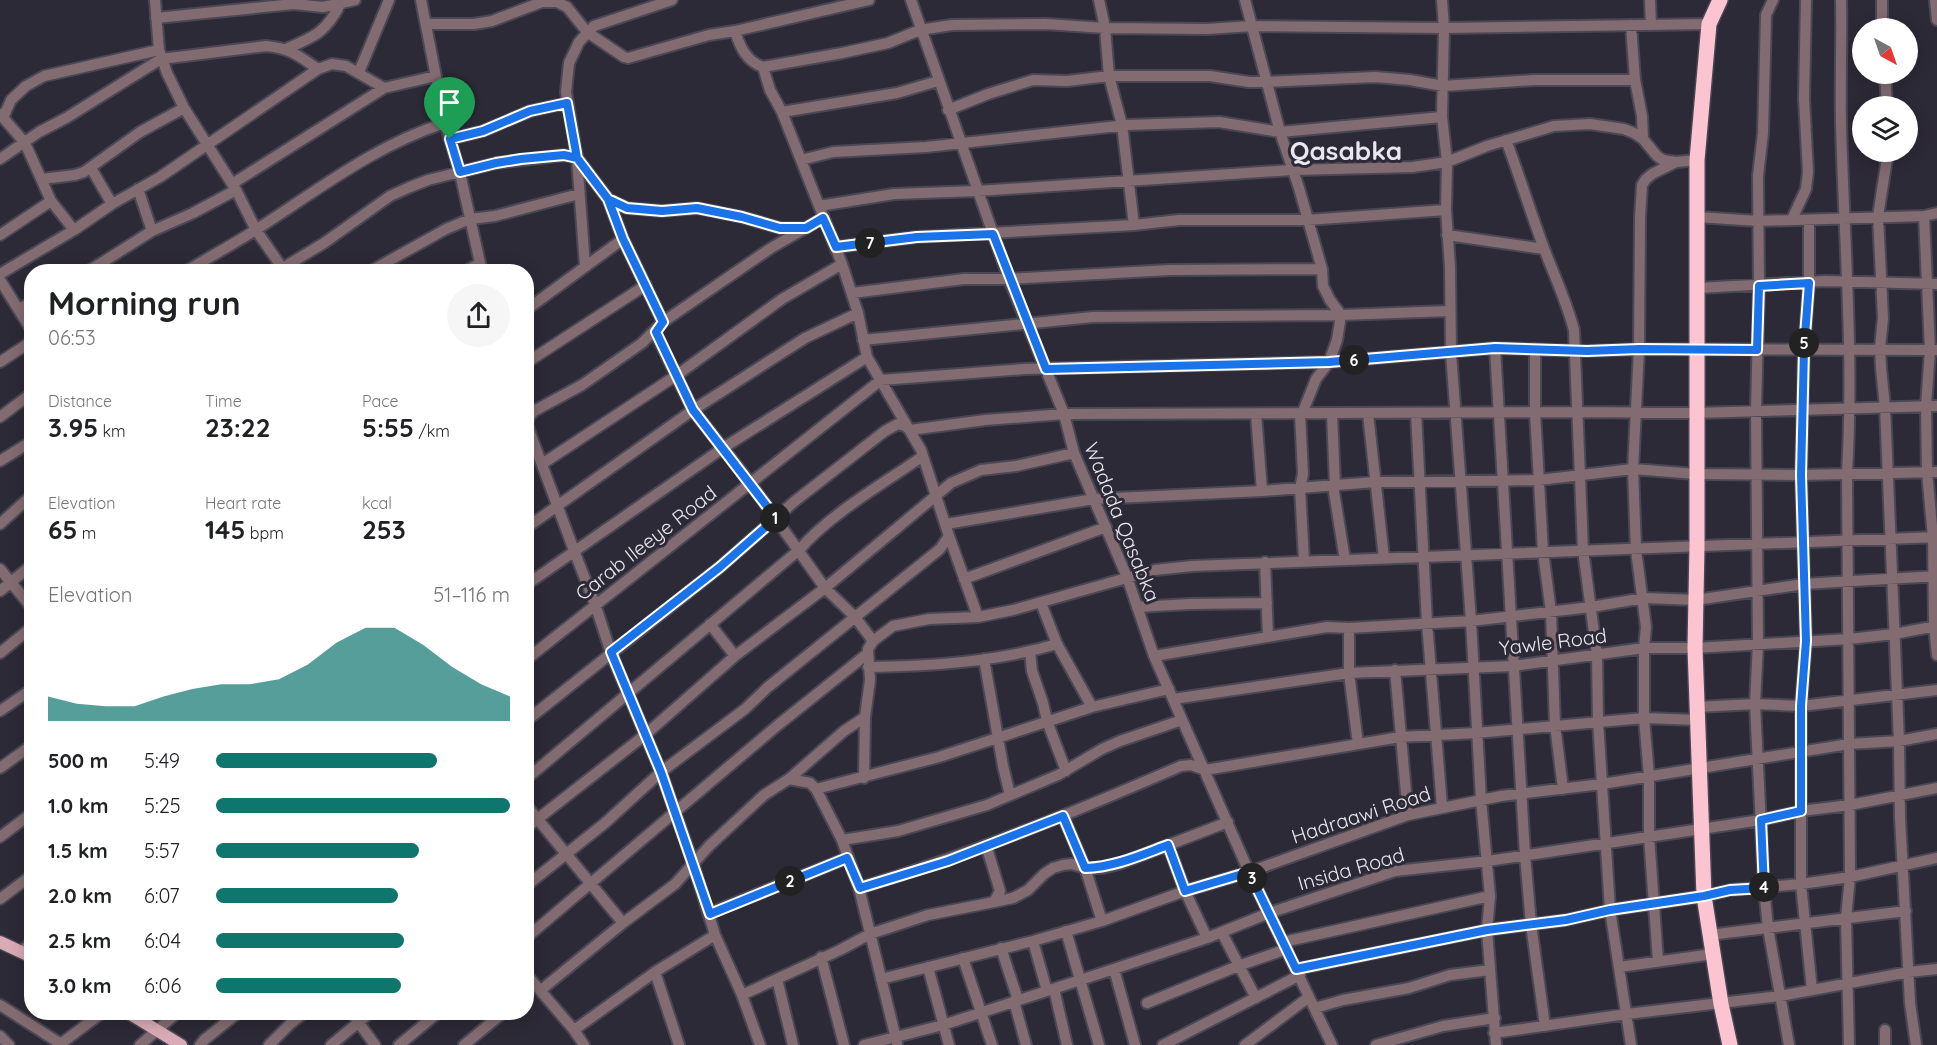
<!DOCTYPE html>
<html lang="en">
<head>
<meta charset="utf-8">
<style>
  :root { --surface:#fff; --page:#f6f6f6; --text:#202124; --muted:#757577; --accent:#0f766e }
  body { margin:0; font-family:Quicksand,sans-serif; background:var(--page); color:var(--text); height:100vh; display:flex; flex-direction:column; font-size:22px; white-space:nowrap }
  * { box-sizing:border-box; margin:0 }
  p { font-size:20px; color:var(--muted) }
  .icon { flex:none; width:33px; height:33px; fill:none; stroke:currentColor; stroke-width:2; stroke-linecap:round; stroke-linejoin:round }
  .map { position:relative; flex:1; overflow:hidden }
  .details { position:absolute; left:24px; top:264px; width:510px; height:756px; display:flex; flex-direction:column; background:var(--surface); border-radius:24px; box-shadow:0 3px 15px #0003 }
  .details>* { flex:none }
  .needle { width:39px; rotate:140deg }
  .controls { position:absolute; left:1852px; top:18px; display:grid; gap:12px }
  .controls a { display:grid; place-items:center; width:66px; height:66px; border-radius:50%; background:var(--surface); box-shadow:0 3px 15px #0003; font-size:30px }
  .pin { position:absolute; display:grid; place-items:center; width:51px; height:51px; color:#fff; margin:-62px -26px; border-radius:50% 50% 50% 0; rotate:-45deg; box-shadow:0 0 6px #0007 }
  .pin .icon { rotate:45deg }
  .km { position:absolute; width:30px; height:30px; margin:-15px; border-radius:50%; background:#222; color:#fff; font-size:16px; line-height:30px; text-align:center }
  .round { display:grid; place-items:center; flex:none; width:63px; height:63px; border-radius:32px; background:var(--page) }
  .head { display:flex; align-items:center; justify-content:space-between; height:102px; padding:0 24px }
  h1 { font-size:33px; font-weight:700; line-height:45px }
  .stats { display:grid; grid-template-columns:repeat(3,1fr); gap:9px; height:102px; padding:6px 24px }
  .stats div { display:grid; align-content:center }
  .stats b { font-size:26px; font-weight:700 }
  .stats small { font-size:16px; font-weight:400 }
  .stats p { font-size:16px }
  .chart { height:168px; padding:12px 24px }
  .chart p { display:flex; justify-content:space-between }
  .chart svg { width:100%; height:108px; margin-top:6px; fill:var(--accent); opacity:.7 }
  ul { padding:0 24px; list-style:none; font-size:20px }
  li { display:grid; grid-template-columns:96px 72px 1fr; align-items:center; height:45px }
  li i { height:15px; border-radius:8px; background:var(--accent) }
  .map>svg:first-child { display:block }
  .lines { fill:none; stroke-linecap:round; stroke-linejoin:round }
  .minor-casing { stroke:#4b4855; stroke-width:14 }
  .major-casing { stroke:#4b4855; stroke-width:15 }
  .highway-casing { stroke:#4b4855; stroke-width:18 }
  .minor { stroke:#836c71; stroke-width:10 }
  .major { stroke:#d9abb6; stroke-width:12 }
  .highway { stroke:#fcc4d1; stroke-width:15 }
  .route-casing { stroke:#fff; stroke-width:12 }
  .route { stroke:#1a73e8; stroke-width:8 }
  .labels { text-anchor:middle; stroke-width:6; stroke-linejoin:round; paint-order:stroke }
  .street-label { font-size:20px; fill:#e9e7f0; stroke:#2d2a37 }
  .district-label { font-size:26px; font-weight:bold; fill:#e9e7f0; stroke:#2d2a37 }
</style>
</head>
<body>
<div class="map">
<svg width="1937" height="1045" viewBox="0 0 1937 1045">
  <rect width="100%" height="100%" fill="#2d2a37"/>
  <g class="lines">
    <g class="minor-casing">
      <path id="minor" d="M155,0L159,50L167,73L184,108L236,190L256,230L285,272
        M421,0L445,123L460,173L482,272
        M911,0L1009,279L1064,414L1074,453L1127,577L1154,656L1249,872L1332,1045
        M1099,0L1105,28L1109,76L1122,125L1134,225
        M1245,0L1280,132L1299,188L1322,269L1323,286L1330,300L1341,315L1337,340L1329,362L1316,379L1302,414
        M1442,0L1444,28L1442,117L1447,162L1446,210L1450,267L1451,353L1471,621L1481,800L1490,896L1487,930L1496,1045
        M1650,0L1651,25
        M1773,0L1766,15L1763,133L1758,176L1759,286L1756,411L1758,643L1755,704L1764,888L1768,928L1789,1045
        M1841,0C1842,41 1840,82 1841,123C1844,240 1854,355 1847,473L1850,877L1846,918L1849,1045
        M1935,0L1937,20
        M156,18L294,4L323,7L355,0
        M426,24H474L492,21L542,2H557L567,7L587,32L624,57L628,58L709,35L735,31C740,47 746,61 763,67
        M1631,25L1635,80L1642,116L1643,139
        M1882,28V0
        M735,31L869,0
        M286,49C316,36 326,32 341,3
        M359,72L389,0
        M1885,74L1887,106
        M948,110L988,94L1033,80L1067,81L1109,76H1210L1249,82H1267L1375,77L1410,80L1443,86L1534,80H1635
        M782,112L897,93L938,81
        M0,114L25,143L51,201L74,230
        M3,118L11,100L26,86L44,76L159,50
        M450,139L483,131L530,111L567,103
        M1506,140C1520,177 1531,214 1545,251C1555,277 1567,303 1574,330L1583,550L1597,655L1598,721L1610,910L1631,1045
        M1888,152L1878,216L1883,318L1880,348L1881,368L1885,407L1899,741L1900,818L1910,1003L1916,1045
        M0,159L39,132L66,118L161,59L266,46C290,48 299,56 318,69
        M801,160L833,152L926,147L1127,125L1219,122L1280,132L1442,117
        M91,168L112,204
        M42,179L75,175L84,172L140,132L184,108
        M232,184L384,88L436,76
        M138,189L152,231
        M608,199L623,239L663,322
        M819,206L894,194L977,191L1292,170L1413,167L1447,162L1487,146L1554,126L1590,124L1624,129L1634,133L1643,139L1657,156L1663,160L1676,162L1697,160
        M1924,216L1930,350L1926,406L1927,472L1933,537L1934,626L1937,655
        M1698,217L1758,221L1924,216L1937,213
        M1792,219L1806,189L1808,172L1804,99L1806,0
        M1809,220V283L1804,349L1801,475L1806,641L1801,706V884L1812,990
        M0,235L51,201
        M1447,235L1544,249
        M836,247L917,237L1134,225L1179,220H1307L1446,210
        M585,266L577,158L566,92L569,63L579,42L594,26L672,0
        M87,272L152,231L193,213L236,190
        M185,272C209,257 234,244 257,229C318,190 375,145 445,123
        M276,272L324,243L390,196L410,187L428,180L496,163L564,155L577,158L608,199L627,208L662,211L697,208L742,217L780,228H806
        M369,272L446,229L470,219L495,216L579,194
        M464,272L480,263
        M0,274L74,230L112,204L160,177L318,69L332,64L346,66L384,88
        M0,280L32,331
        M1698,288L1825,281L1937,284
        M852,293L964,279H1009L1170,270L1322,269
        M19,309L32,302
        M526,310L623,239
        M655,332L693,410L751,484L825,588L855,617L873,641
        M863,340L1093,317L1341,315L1449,311
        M1495,348L1525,855L1531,924L1545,1026
        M1535,349V412L1543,552L1551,612L1555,725L1563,789
        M0,362L32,341
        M526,363L646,285
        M1416,413L1427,623L1442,807
        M1256,414L1262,491
        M1300,414L1303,474L1300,488L1304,560
        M1332,414L1335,485L1334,492L1345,560
        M1368,414L1384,558
        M0,417L32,393
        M526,422L575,553L596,607L611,653L661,772L693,863L715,935L742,995L760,1045
        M526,427L529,417L534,411L582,385L642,343L663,322L771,248L823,218
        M0,461L32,441
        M542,464L677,375L782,299L842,264
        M0,524L32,495
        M946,524L1094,499L1262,491L1375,482L1539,480L1633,469L1696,474L1801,475L1937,472
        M526,528L693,410L805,338L858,313
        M1265,562L1268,637
        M0,569L32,608
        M964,579L1106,527
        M526,585L723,448L867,357
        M0,591L32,565
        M1041,603L1057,644L1092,707
        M1137,607L1190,604L1267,603
        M978,617L949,536L921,450L867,357L858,313L842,264L782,112L770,90L763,67L842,53L888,43L920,30L952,25L1046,24L1105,28L1207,29L1252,26L1444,28L1709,24
        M710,624L735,656
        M1349,628V673L1358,744
        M1030,652L1032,671L1043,703L1047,721L1066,771
        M0,653L32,627
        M1154,656L1327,627L1349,628L1471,621L1591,607L1644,598L1696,600L1804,584L1937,576
        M984,659L1003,766L1010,795
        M526,660L881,380L1024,369L1329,362L1495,348L1587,351L1639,349L1937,350
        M868,667C931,666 996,662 1057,644
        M1395,670L1408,815
        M1173,699L1349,673L1513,666L1644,648H1695L1849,639L1894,634L1937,626
        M1697,707L1755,704L1801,706L1937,690
        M0,711L32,689
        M526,721L720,567L795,501L885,431L898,424L905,426L910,430L985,420L1064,414L1576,412L1696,413L1937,406
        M0,768L32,745
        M864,778L865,717L870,680L868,649L873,641L893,626L929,619L978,617L1013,610L1155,570L1192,566L1937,537
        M526,779L799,550C831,513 883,484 923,456
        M789,779L844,731L865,717
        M816,789L939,757L1092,707L1169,689
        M526,805L623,923
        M1063,816L1085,868L1102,921
        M526,828L645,735L735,656L825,588L951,483L981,470L1016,466L1074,453
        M0,837L32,813
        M842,840L898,831L987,805L1058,775L1102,749L1120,741L1182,720
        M1168,845L1185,891L1207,938
        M526,886L605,823L661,772L745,709L768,687L940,549L949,536
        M859,888C969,855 1075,812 1181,766L1191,765L1205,770L1400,737L1476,733L1644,718L1697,720
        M0,899L32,875
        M994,902L1013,898L1028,890L1044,874L1053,868L1063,865L1072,864L1085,868H1102L1119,864L1228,822
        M710,913L847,858
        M1066,931L1099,1045
        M1222,933L1256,998
        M1709,935L1906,911
        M526,938L778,725L867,654
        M1033,941L1047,991
        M1283,942L1490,896
        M1001,948L1018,1000
        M21,952L32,942
        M821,957L844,1045
        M963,958L992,1045
        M1658,961L1649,836V776L1644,718V648L1646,627L1636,550L1633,469L1639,349L1640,217L1642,185L1646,179L1652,174L1676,162
        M928,967L949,1045
        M1619,967L1713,954
        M1114,969L1135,1045
        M1297,969L1487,930L1566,920L1610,910L1704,896L1730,890L1801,884L1850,877L1937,858
        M655,972L679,1045
        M526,974L574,1030L584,1045
        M777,979L793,1045
        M881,979L1033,941L1102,921L1185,891L1249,872L1408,815L1501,796L1602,784L1849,744L1899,741L1937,734
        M1054,989L1067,1045
        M541,990L623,923L675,884L709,846L764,795L789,779L810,783L816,789L842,840L859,888L897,1043
        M742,995L840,950L870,934L928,915L994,902L1000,891L986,845
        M1014,1001L1026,1045
        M1147,1003L1238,966L1287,949
        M0,1005L61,1044
        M1315,1008L1343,1000L1409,988L1450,975L1490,970
        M351,1012L375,1045
        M574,1030L655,972L715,935
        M1885,1030V1045
        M1494,1033L1627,1014L1780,996L1909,972L1937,969
        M0,1036L9,1045
        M59,1045L103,1012
        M140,1045L178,1012
        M200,1045L204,1040L239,1012
        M269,1045L290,1024L305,1012
        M331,1045L371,1012
        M399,1045L439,1012
        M464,1045L504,1012
        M864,1045L943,1025L1114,969L1207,938L1269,913L1395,871L1488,861L1761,820L1801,811L1850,805L1937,788
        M1163,1045L1300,975
        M1245,1045L1309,997
        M1376,1045L1443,1026L1495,1018"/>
    </g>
    <g class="major-casing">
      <path id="major" d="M0,942L32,957
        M127,1012L181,1045"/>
    </g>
    <g class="highway-casing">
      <path id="highway" d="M1720,0L1709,24L1697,160V546L1695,648L1704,896L1721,1004L1730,1045"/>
    </g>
    <use href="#minor" class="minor"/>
    <use href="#major" class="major"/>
    <use href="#highway" class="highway"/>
  </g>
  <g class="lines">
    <g class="route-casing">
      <path id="route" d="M450,139L460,172L496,163L521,159L564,155L577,158L608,199L623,239L663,322L656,332L693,410L776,518L720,567L611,652L661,772L710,914L847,858L860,888L948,861L1063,816L1085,868C1115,867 1141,855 1168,845L1185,891L1249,872L1296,969L1487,930L1566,920L1610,910L1704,896L1730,890L1764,888L1761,820L1801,811V706L1806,641L1801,475L1804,349L1809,283L1759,286L1757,350L1639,349L1587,351L1495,348L1329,362L1046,369L993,234L917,237L836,247L823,218L806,228H780L742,217L697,208L662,211L627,208L608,199L577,158L567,103L530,111L483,131L450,139"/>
    </g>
    <use href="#route" class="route"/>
  </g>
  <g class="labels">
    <g class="street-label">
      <text transform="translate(1122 522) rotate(68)" y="7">Wadada Qasabka</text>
      <text transform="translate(646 543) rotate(-38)" y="7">Carab Ileeye Road</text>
      <text transform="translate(1553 642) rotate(-7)" y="7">Yawle Road</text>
      <text transform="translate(1361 815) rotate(-18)" y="7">Hadraawi Road</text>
      <text transform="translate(1351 869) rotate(-16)" y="7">Insida Road</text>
    </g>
    <g class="district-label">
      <text x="1346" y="160">Qasabka</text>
    </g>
  </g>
</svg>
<div class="controls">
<a><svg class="needle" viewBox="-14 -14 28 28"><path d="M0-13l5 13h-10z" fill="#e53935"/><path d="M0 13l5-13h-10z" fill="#757577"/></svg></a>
<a><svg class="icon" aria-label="layers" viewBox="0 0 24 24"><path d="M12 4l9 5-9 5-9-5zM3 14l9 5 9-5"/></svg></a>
</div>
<div class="pin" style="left:450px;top:139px;background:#1e9e55"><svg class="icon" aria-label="arrive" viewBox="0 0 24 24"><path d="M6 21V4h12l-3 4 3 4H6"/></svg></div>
<b class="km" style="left:775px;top:518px">1</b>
<b class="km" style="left:790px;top:881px">2</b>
<b class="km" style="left:1252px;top:878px">3</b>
<b class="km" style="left:1764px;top:887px">4</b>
<b class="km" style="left:1804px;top:343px">5</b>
<b class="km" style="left:1354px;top:360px">6</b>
<b class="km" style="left:870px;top:243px">7</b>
<section class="details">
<div class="head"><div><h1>Morning run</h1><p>06:53</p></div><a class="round"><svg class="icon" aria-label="share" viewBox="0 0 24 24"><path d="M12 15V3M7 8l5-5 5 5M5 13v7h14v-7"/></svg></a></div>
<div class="stats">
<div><p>Distance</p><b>3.95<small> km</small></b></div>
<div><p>Time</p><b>23:22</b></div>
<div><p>Pace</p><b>5:55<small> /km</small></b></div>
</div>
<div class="stats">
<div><p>Elevation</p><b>65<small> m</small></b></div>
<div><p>Heart rate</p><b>145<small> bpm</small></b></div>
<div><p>kcal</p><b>253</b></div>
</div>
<div class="chart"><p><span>Elevation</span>51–116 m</p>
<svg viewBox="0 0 160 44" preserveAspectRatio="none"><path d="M0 44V34L10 37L20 38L30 38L40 34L50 31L60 29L70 29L80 27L90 21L100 12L110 6L120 6L130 13L140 22L150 29L160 34V44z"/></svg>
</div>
<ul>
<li><b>500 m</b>5:49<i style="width:75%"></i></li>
<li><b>1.0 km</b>5:25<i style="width:100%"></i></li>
<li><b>1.5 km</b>5:57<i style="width:69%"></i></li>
<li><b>2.0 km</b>6:07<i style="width:62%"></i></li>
<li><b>2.5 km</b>6:04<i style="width:64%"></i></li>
<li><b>3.0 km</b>6:06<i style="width:63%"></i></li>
</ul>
</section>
</div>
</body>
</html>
